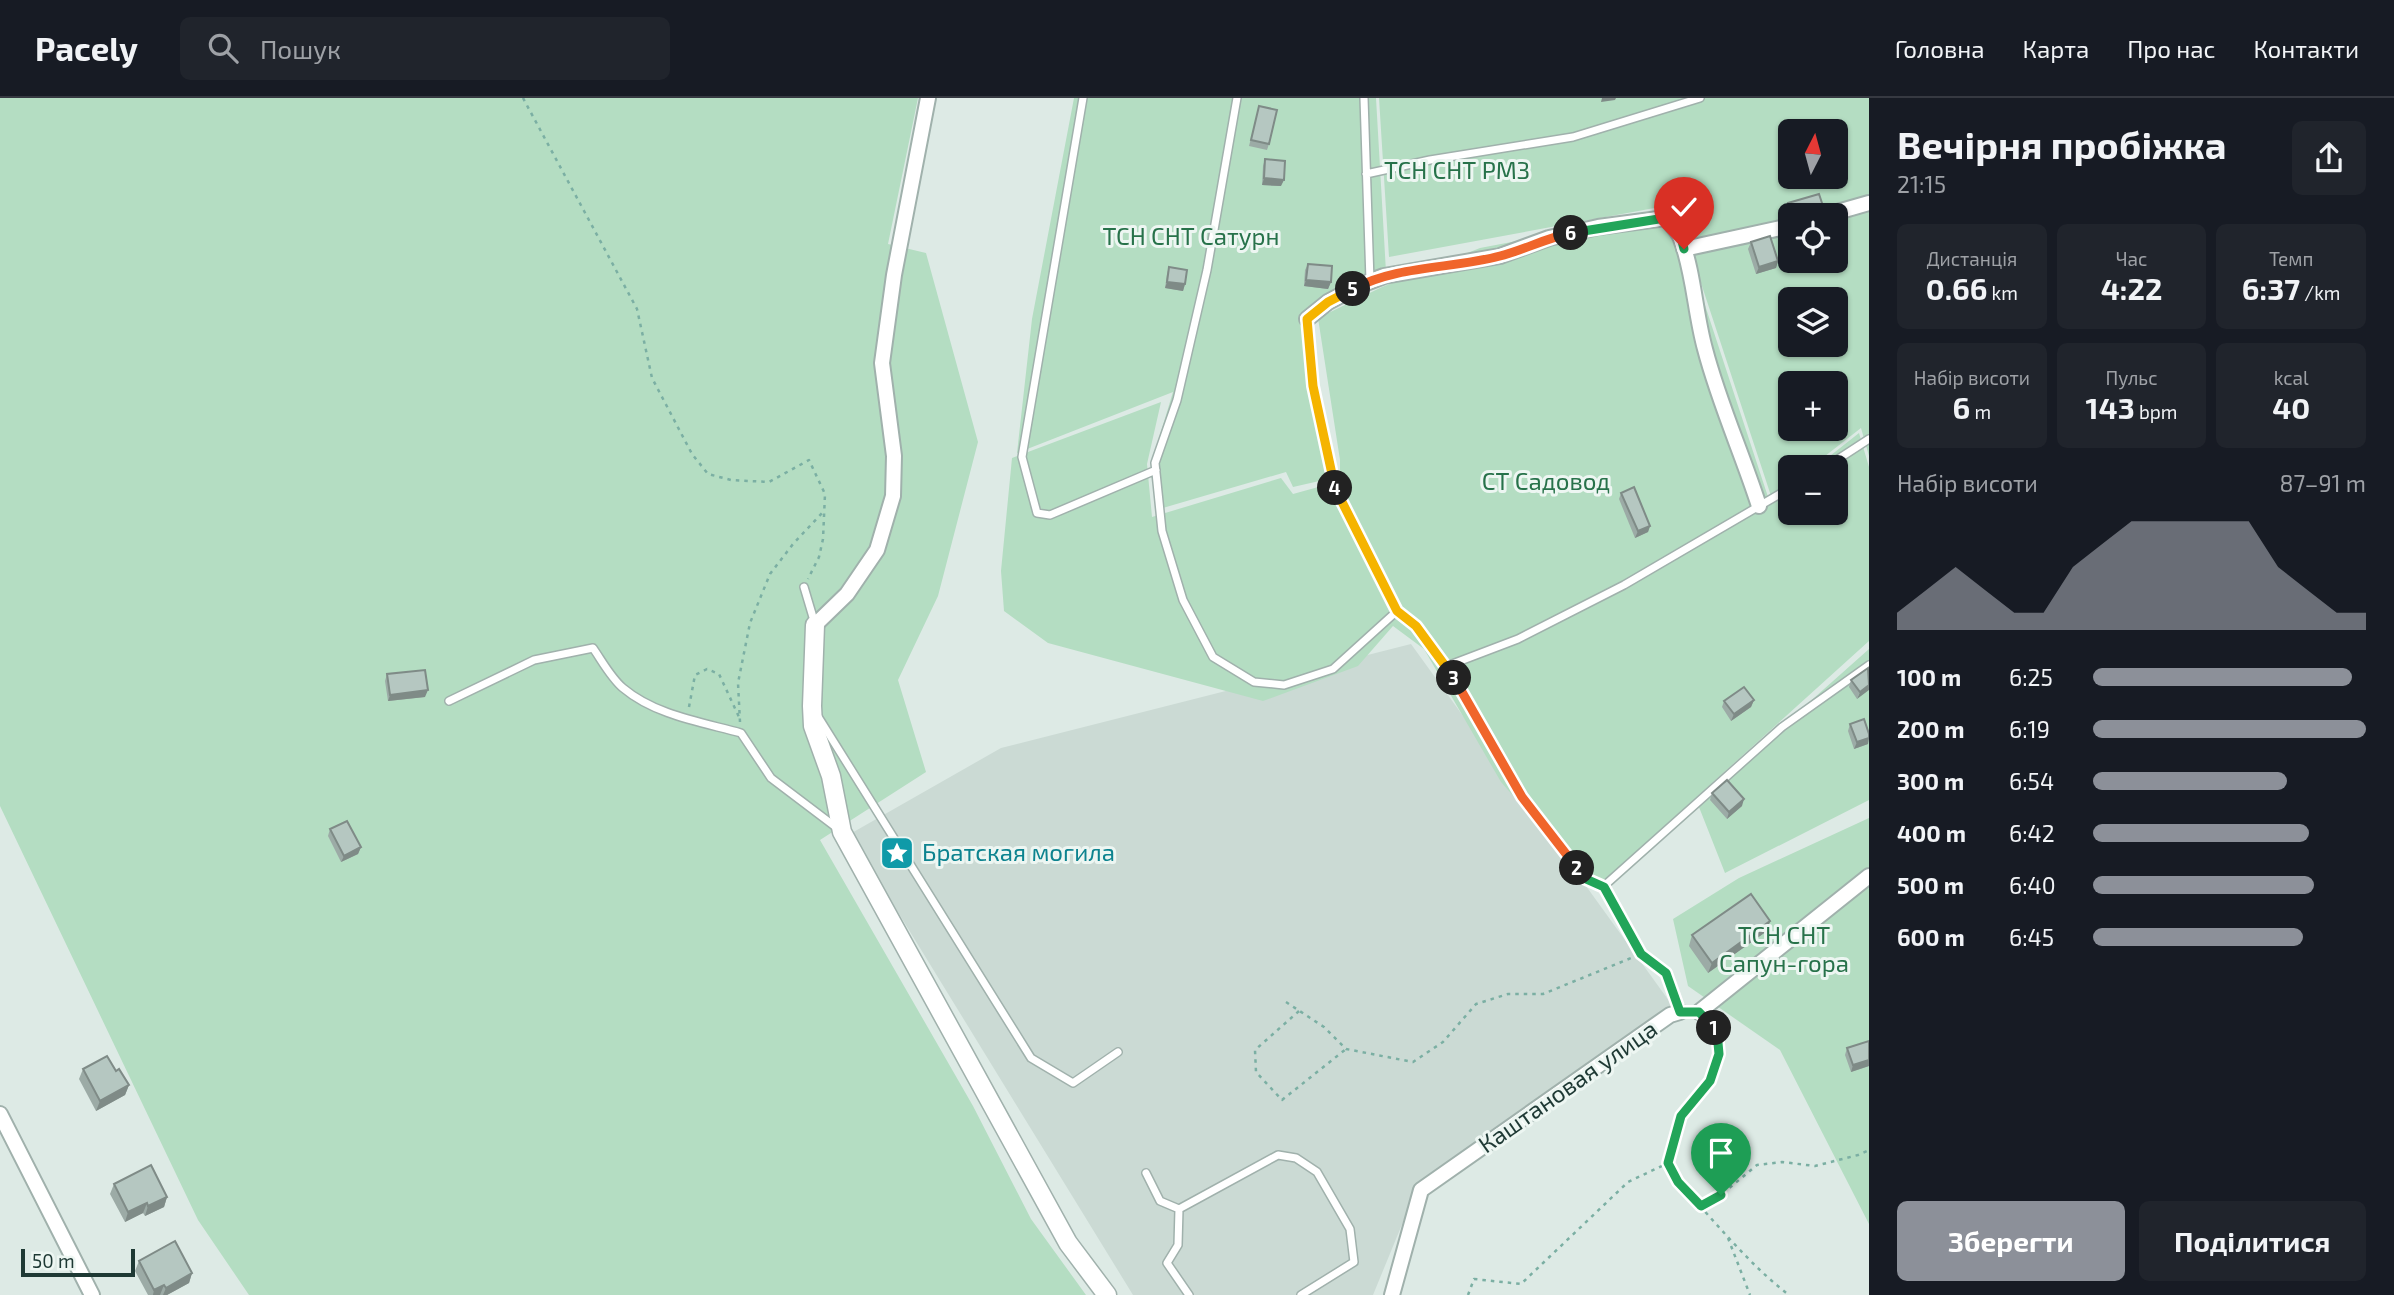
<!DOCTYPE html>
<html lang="uk">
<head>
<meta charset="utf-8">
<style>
  :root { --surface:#171b24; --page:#20242c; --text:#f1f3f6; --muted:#9ea1a6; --line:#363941; --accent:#8c9099 }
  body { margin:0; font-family:"Exo 2",sans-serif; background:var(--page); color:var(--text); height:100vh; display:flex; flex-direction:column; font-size:26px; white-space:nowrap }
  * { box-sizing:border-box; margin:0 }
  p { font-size:23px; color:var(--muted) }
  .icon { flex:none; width:38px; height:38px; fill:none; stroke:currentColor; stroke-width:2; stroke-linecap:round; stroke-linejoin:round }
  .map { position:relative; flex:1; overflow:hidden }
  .sheet { display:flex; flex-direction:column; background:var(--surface); width:525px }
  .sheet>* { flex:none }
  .needle { width:46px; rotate:6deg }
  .fabs { position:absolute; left:1778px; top:21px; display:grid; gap:14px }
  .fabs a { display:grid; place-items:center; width:70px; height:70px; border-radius:10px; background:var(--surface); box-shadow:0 2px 5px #0004; font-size:35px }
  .scale { position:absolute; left:21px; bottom:18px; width:114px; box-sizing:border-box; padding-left:7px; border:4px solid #1e3934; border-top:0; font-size:19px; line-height:24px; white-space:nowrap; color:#1e3934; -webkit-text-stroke:5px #edf6f2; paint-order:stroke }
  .pin { position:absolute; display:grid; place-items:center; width:60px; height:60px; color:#fff; margin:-72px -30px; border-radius:50% 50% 50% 0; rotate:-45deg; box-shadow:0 0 7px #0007 }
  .pin .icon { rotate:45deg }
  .km { position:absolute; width:35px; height:35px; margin:-18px; border-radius:50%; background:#222; color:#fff; font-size:19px; line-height:35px; text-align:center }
  .round { display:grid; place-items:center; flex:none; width:74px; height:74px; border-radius:10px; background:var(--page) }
  .head { display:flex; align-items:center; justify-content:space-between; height:119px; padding:0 28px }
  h1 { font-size:38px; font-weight:700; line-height:52px }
  .metrics { display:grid; grid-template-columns:repeat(3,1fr); gap:10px; height:119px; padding:7px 28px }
  .metrics div { display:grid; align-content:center; border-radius:10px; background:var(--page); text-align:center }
  .metrics b { font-size:30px; font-weight:700 }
  .metrics small { font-size:19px; font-weight:400 }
  .metrics p { font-size:19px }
  .chart { height:196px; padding:14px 28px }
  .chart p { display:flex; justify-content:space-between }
  .chart svg { width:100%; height:126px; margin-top:7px; fill:var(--accent); opacity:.7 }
  .primary-button { display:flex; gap:14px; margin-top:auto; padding:14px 28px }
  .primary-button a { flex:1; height:80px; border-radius:10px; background:var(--accent); color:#fff; font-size:28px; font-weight:700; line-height:80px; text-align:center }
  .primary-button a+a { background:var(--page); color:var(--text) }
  ul { padding:0 28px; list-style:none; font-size:23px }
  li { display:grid; grid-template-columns:112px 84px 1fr; align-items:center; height:52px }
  li i { height:18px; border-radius:9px; background:var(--accent) }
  header { display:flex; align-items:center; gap:42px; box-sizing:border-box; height:98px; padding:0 35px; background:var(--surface); border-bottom:2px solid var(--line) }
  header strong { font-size:33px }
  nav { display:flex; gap:38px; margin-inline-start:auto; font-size:24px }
  .search { width:490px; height:63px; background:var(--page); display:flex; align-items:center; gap:18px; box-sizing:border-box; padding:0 24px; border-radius:10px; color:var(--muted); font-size:26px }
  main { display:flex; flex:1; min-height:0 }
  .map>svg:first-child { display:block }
  .built { fill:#cbdad4 }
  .green { fill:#b4ddc2; fill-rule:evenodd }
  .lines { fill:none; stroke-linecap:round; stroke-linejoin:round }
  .service-casing { stroke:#a0b1ac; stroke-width:10 }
  .minor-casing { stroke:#a0b1ac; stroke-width:18 }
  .tertiary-casing { stroke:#a0b1ac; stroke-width:21 }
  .path { stroke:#7bafa3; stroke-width:2.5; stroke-dasharray:3.5 5; stroke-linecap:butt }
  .service { stroke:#fff; stroke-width:7 }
  .minor { stroke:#fff; stroke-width:14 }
  .tertiary { stroke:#fff; stroke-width:18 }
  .wall { fill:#9caba6 }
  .shaded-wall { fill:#7f8b87 }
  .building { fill:#b5c7c1; stroke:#7f8b87; stroke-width:2 }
  .split-1-casing { stroke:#fff; stroke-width:14 }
  .split-2-casing { stroke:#fff; stroke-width:14 }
  .split-3-casing { stroke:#fff; stroke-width:14 }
  .split-4-casing { stroke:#fff; stroke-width:14 }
  .split-5-casing { stroke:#fff; stroke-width:14 }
  .split-6-casing { stroke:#fff; stroke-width:14 }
  .split-7-casing { stroke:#fff; stroke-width:14 }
  .split-1 { stroke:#22a559; stroke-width:9 }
  .split-2 { stroke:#22a559; stroke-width:9 }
  .split-3 { stroke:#f0652b; stroke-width:9 }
  .split-4 { stroke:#f5b400; stroke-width:9 }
  .split-5 { stroke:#f5b400; stroke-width:9 }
  .split-6 { stroke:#f0652b; stroke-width:9 }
  .split-7 { stroke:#22a559; stroke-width:9 }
  .labels { text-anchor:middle; stroke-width:6; stroke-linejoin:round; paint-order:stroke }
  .park-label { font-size:24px; fill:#27724a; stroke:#edf6f2 }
  .culture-label { font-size:24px; fill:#0d838f; stroke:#edf6f2; text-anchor:start }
  .street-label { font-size:24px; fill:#1e3934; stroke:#edf6f2 }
</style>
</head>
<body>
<header>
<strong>Pacely</strong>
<div class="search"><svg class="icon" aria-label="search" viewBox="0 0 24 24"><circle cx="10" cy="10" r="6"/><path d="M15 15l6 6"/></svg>Пошук</div>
<nav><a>Головна</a><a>Карта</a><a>Про нас</a><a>Контакти</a></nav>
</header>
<main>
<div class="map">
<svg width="1869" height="1197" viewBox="0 0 1869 1197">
  <rect width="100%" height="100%" fill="#ddeae5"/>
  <path class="built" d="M1411,546L1672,907L1419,1085L1373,1197H1133L850,736L1001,650Z"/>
  <path class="green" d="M0,0H918L888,146L926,155L978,344L938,498L898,582L926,674L820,742L973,1008L1031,1121L1086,1197H249L198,1122L0,708Z
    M1074,0H1376L1386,174L1342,193L1306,231L1314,310L1328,381L1293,389L1286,374L1156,412L1153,360L1173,294L1017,355L1032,221Z
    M1379,0H1869V358L1861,330L1811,369H1790V386L1772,401L1676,109H1660L1389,159ZM1790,33H1836V79H1790ZM1790,117H1836V163H1790ZM1790,201H1836V247H1790ZM1790,285H1836V331H1790Z
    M1671,114L1677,122L1770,405L1790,389V415H1836V369H1816L1859,335L1869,369V543L1595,791L1501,684L1424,551L1393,528L1358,568L1263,603L1048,545L1004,513L1001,473L1012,360L1161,304L1147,366L1152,419L1281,380L1293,396L1340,383V362L1318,220L1382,189L1480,150Z
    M1869,551V702L1725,775L1697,704Z
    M1869,720V1126L1780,952L1688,888L1673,821L1739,780Z"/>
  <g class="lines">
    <g class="service-casing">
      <path id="service" d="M1083,0L1022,359L1037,415L1050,417L1156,372
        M1237,0L1207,172L1177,302L1155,365L1162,433L1183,502L1213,559L1254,584L1284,587L1333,571L1397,513
        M1364,0L1370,183
        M1366,76L1430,62L1573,39L1700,0
        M1307,221L1313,288L1334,387L1397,513L1416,528L1447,568L1518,541L1624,487L1790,390
        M1826,369L1869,341
        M804,489L815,526
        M449,603L534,562L593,550C602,563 611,580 623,590C655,617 701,624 741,635L771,680L837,730
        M817,617L1031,960L1073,985L1118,954
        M1604,788L1782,629L1869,567
        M1146,1075L1160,1103L1179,1111L1178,1147L1167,1165L1189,1197
        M1179,1111L1278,1057L1296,1060L1317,1074L1350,1131L1354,1164L1301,1197"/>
    </g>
    <g class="minor-casing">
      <path id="minor" d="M1827,117L1869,105
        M1684,151L1790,128
        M1307,221L1328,204L1358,188L1384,178L1500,158L1549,140L1598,129L1666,120C1671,127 1679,134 1681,141C1694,176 1695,215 1705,251C1719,305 1742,355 1759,408
        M815,527L847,496L877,452L893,398L894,358L882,265L894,177L928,0
        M1699,914L1869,778
        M0,1016L92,1197
        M1392,1197L1421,1092L1670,917L1680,914"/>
    </g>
    <g class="tertiary-casing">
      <path id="tertiary" d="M815,527L812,608L813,628L831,678L842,734L1068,1145L1107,1197"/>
    </g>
    <path class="path" d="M523,0L637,211L652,280L692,356L708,376L731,382L769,384L809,362L825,396L823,441L819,459L808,481
      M1453,578L1522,699L1586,781L1594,785
      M689,609L695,577L707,571L719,576L739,619
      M740,624L738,585L750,525L770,476L793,446L823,414
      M1609,797L1641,856L1666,875L1675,901
      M1286,904L1324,929L1346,951L1413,964L1443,944L1476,906L1508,896H1543L1641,856
      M1299,913L1255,952L1256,974L1282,1002L1346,951
      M1708,923L1717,934L1719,956L1710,983L1681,1018L1668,1065C1680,1088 1692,1098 1708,1117C1734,1146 1759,1174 1789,1197
      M1701,1108L1721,1097L1757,1067L1782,1064L1815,1068L1858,1057L1869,1052
      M1728,1140L1750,1197
      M1468,1197L1474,1181L1521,1186L1628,1084L1668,1065"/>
    <use href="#service" class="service"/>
    <use href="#minor" class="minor"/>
    <use href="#tertiary" class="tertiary"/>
  </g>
  <path class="wall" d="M1259,8L1269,46L1267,52L1249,48Z
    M1265,61L1281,88L1262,87L1263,68Z
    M1788,105L1820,114L1823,117H1790V119H1788L1786,112Z
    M1751,144L1778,163L1776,170L1756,176L1748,151Z
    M1308,166L1331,184L1328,191L1304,188L1305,172Z
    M1169,169L1185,186L1183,193L1165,190L1167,176Z
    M1621,395L1650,428L1648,434L1635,440L1619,401Z
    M1869,571L1857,601L1849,589L1851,582Z
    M387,576L425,599L388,603L385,583Z
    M1754,602L1751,609L1731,623L1722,609L1724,603Z
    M1850,626L1869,636L1868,646L1854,651L1848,633Z
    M1712,695L1742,708L1727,721L1710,702Z
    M330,731L361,749L358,756L341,764L328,738Z
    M1770,823L1767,833L1708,875L1689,848L1692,837Z
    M1869,943V968L1851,974L1845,957L1847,950Z
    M83,971L129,987L125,997L96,1013L79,981Z
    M114,1086L167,1099L164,1109L145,1118L143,1115L125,1124L110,1096Z
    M139,1163L192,1175L189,1185L167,1197H148L135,1173Z"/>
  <path class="shaded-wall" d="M1602,0H1616L1615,2L1601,4Z
    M1264,80L1284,82L1281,88L1262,87Z
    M1809,112L1807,117H1798L1799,115Z
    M1778,163L1776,170L1756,176L1759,169Z
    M1306,182L1331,184L1328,191L1304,188Z
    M1167,184L1185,186L1183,193L1165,190Z
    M1844,399L1842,406L1836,409V404Z
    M1821,415H1827L1819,420Z
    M1650,428L1648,434L1635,440L1638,433Z
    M1869,587V592L1857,601L1860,594Z
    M428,592L425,599L388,603L390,597Z
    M1754,602L1751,609L1731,623L1734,616Z
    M1869,640L1868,646L1854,651L1857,644Z
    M1744,701L1742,708L1727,721L1729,714Z
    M361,749L358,756L341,764L344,758Z
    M1770,823L1767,833L1708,875L1712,865Z
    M1869,962V968L1851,974L1853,967Z
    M129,987L125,997L96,1013L100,1003Z
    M167,1099L164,1109L145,1118L148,1108Z
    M147,1105L143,1115L125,1124L128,1114Z
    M192,1175L189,1185L167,1197H163L166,1190Z
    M164,1187L160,1197H153L154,1192Z"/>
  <path class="building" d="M1259,8L1277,12L1269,46L1251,42Z
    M1265,61L1285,63L1284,82L1264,80Z
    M1819,96L1822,105L1820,114L1823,117H1810L1809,112L1799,115L1790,112L1788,105Z
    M1770,138L1778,163L1759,169L1751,144Z
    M1308,166L1332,168L1331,184L1306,182Z
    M1169,169L1187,172L1185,186L1167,184Z
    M1836,386L1844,399L1836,404Z
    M1634,389L1650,428L1638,433L1621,395Z
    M1868,570L1869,587L1860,594L1851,582Z
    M425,572L428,592L390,597L387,576Z
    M1744,589L1754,602L1734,616L1724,603Z
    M1864,621L1869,636V640L1857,644L1850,626Z
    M1727,682L1744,701L1729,714L1712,695Z
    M347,723L361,749L344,758L330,731Z
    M1751,796L1770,823L1712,865L1692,837Z
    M1869,943V962L1853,967L1847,950Z
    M107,958L116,973L119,971L129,987L100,1003L83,971Z
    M151,1067L167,1099L148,1108L147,1105L128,1114L114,1086Z
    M175,1143L192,1175L166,1190L164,1187L154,1192L139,1163Z"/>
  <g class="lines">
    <g class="split-1-casing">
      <path id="split-1" d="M1714,930L1717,934L1719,956L1710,983L1681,1018L1668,1065L1678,1084L1701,1108L1721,1097"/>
    </g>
    <g class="split-2-casing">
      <path id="split-2" d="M1577,770L1586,781L1604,789L1641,856L1666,875L1680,914H1699L1714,930"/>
    </g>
    <g class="split-3-casing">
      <path id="split-3" d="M1454,580L1522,699L1577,770"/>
    </g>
    <g class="split-4-casing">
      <path id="split-4" d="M1335,390L1397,513L1416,528L1454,580"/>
    </g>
    <g class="split-5-casing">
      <path id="split-5" d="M1335,390L1313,288L1307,221L1328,204L1353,191"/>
    </g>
    <g class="split-6-casing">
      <path id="split-6" d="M1353,191C1398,167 1452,171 1500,158C1524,152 1546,140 1571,135"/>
    </g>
    <g class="split-7-casing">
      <path id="split-7" d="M1571,135L1665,120L1681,139L1684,151"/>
    </g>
    <use href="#split-1" class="split-1"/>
    <use href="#split-2" class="split-2"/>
    <use href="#split-3" class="split-3"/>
    <use href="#split-4" class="split-4"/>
    <use href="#split-5" class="split-5"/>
    <use href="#split-6" class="split-6"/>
    <use href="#split-7" class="split-7"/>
  </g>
  <defs>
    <g id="sight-square" transform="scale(1.75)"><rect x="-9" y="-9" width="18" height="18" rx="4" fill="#0f9aa8" stroke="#edf6f2"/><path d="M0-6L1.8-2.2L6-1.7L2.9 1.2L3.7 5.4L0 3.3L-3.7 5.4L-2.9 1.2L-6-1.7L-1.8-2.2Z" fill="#fff"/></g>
  </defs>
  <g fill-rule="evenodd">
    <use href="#sight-square" x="897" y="755"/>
  </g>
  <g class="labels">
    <g class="park-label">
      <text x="1457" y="81">ТСН СНТ РМЗ</text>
      <text x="1191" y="147">ТСН СНТ Сатурн</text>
      <text x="1546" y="392">СТ Садовод</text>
      <text x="1784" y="846">ТСН СНТ<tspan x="1784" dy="28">Сапун-гора</tspan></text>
    </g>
    <g class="culture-label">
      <text x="922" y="763">Братская могила</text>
    </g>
    <g class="street-label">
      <text transform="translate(1568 989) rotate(-35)" y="8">Каштановая улица</text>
    </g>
  </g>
</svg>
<div class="fabs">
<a><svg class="needle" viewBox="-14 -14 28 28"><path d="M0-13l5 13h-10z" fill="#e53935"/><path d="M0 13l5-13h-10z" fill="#9ea1a6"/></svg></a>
<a><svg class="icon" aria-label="locate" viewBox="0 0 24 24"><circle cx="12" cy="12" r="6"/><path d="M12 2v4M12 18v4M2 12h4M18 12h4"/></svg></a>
<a><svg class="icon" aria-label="layers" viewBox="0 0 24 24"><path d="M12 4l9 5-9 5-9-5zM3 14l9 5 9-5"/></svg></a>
<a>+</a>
<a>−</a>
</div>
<div class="scale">50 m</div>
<div class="pin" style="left:1721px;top:1097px;background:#1e9e55"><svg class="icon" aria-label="arrive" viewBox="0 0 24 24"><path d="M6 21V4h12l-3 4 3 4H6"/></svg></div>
<div class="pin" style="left:1684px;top:151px;background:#d93025"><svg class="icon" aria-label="check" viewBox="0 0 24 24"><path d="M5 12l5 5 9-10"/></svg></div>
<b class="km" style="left:1714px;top:930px">1</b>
<b class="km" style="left:1577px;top:770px">2</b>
<b class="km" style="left:1454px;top:580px">3</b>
<b class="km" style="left:1335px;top:390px">4</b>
<b class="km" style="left:1353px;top:191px">5</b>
<b class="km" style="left:1571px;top:135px">6</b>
</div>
<section class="sheet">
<div class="head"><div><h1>Вечірня пробіжка</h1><p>21:15</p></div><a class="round"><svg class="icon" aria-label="share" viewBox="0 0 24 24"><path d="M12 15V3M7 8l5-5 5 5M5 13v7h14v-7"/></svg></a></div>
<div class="metrics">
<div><p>Дистанція</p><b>0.66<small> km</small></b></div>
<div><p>Час</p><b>4:22</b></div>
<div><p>Темп</p><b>6:37<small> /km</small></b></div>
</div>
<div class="metrics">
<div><p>Набір висоти</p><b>6<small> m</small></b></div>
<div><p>Пульс</p><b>143<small> bpm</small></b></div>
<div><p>kcal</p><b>40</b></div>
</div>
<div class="chart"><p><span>Набір висоти</span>87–91 m</p>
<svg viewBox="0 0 160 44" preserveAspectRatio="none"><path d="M0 44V38L10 30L20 22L30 30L40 38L50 38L60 22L70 14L80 6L90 6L100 6L110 6L120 6L130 22L140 30L150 38L160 38V44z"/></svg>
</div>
<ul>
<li><b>100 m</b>6:25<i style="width:95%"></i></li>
<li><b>200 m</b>6:19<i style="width:100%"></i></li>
<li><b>300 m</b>6:54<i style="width:71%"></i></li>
<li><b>400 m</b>6:42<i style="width:79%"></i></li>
<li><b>500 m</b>6:40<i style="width:81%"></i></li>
<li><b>600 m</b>6:45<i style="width:77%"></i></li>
</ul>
<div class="primary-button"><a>Зберегти</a><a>Поділитися</a></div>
</section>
</main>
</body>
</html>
